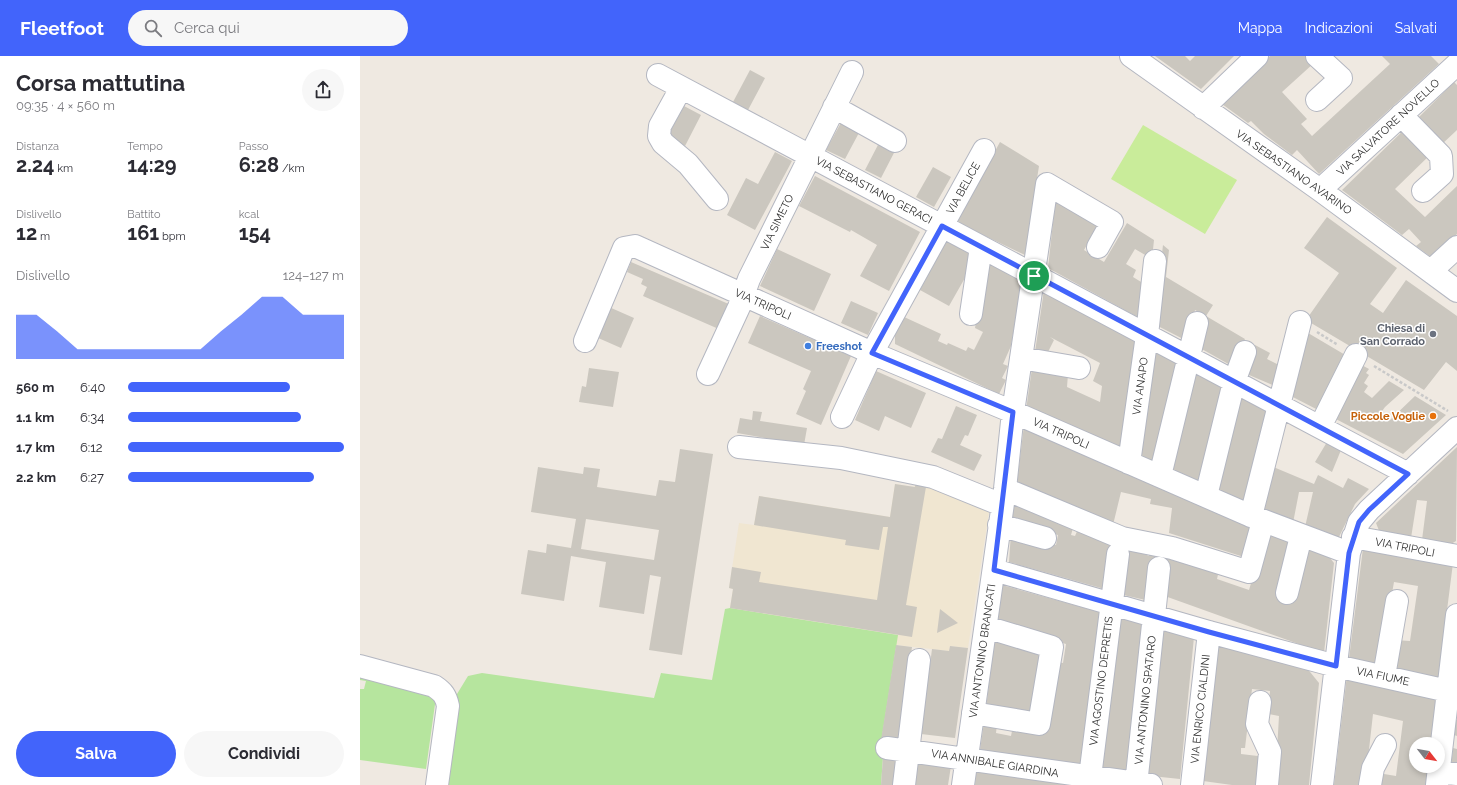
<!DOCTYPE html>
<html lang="it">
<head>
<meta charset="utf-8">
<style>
  :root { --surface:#fff; --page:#f7f7f7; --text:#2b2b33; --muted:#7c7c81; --accent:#4264fb }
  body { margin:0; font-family:Raleway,sans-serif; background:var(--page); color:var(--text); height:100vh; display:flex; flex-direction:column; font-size:15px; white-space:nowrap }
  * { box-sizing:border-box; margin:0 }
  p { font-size:13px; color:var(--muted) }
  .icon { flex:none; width:22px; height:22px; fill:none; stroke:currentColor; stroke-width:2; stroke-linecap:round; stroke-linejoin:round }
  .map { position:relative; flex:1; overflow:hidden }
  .drawer { display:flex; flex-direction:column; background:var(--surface); width:360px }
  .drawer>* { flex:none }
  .needle { width:26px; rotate:121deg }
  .tools { position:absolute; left:1049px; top:681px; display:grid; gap:8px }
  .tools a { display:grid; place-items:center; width:36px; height:36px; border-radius:50%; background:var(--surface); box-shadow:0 2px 6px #0003; font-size:20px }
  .pin { position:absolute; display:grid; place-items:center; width:34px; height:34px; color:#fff; margin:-17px; border:2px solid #fff; border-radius:50%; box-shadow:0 1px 4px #0007 }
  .round { display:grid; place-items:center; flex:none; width:42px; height:42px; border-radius:21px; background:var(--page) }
  .head { display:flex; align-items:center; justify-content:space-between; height:68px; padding:0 16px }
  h1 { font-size:22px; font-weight:700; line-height:30px }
  .stats { display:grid; grid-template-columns:repeat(3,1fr); gap:6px; height:68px; padding:4px 16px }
  .stats div { display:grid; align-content:center }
  .stats b { font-size:20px; font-weight:700 }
  .stats small { font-size:11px; font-weight:400 }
  .stats p { font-size:11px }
  .chart { height:112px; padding:8px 16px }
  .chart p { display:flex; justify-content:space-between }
  .chart svg { width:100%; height:72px; margin-top:4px; fill:var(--accent); opacity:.7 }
  .primary-button { display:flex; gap:8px; margin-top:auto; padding:8px 16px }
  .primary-button a { flex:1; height:46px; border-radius:24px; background:var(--accent); color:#fff; font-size:16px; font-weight:700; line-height:46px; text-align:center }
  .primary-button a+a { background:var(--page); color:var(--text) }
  ul { padding:0 16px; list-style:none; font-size:13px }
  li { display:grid; grid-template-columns:64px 48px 1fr; align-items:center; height:30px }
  li i { height:10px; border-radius:5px; background:var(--accent) }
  header { display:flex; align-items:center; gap:24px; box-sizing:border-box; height:56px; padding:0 20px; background:var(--accent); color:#fff }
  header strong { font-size:19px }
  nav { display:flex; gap:22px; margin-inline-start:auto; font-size:14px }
  .search { width:280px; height:36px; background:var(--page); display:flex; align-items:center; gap:10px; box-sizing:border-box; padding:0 14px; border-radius:22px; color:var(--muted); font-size:15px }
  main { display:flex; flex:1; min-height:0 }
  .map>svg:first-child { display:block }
  .education { fill:#f0e6d1 }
  .green { fill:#b6e59e }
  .pitch { fill:#c9ec9a }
  .building { fill:#cbc7bf; fill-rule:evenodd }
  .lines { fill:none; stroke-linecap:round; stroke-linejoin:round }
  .minor-casing { stroke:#b4b7c1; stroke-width:24 }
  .path { stroke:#c9c9c9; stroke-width:2.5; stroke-dasharray:3 2; stroke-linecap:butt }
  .minor { stroke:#fff; stroke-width:22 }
  .route-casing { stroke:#fff; stroke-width:8 }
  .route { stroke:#4264fb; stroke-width:5 }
  .worship-dot { fill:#6b7280; stroke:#fff; stroke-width:1.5 }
  .shop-dot { fill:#3f7fe0; stroke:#fff; stroke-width:1.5 }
  .food-dot { fill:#e8710a; stroke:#fff; stroke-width:1.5 }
  .labels { text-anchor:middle; stroke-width:3; stroke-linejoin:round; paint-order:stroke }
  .street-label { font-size:11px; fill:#2e2e2e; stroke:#fff }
  .worship-label { font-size:11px; font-weight:bold; fill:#5b616d; stroke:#fff; text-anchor:end }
  .shop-label { font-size:11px; font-weight:bold; fill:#366cbe; stroke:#fff; text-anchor:start }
  .food-label { font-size:11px; font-weight:bold; fill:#c56008; stroke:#fff; text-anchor:end }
</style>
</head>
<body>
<header>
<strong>Fleetfoot</strong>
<div class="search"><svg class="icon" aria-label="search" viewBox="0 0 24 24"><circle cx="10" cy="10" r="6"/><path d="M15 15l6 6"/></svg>Cerca qui</div>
<nav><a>Mappa</a><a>Indicazioni</a><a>Salvati</a></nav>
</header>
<main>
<section class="drawer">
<div class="head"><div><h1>Corsa mattutina</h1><p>09:35 · 4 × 560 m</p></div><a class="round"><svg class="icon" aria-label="share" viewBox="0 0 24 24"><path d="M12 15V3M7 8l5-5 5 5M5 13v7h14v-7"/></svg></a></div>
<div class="stats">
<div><p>Distanza</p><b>2.24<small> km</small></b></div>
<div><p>Tempo</p><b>14:29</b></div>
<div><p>Passo</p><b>6:28<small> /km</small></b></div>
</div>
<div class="stats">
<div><p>Dislivello</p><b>12<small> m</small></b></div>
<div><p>Battito</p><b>161<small> bpm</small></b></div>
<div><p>kcal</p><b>154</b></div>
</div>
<div class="chart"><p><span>Dislivello</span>124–127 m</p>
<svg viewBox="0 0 160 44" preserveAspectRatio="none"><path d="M0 44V17L10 17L20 27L30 38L40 38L50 38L60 38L70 38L80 38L90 38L100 27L110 17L120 6L130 6L140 17L150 17L160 17V44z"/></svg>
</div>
<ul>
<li><b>560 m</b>6:40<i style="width:75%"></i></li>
<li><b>1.1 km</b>6:34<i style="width:80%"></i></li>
<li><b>1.7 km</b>6:12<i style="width:100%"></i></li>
<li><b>2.2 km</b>6:27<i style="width:86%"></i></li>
</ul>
<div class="primary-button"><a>Salva</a><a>Condividi</a></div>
</section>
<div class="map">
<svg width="1097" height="729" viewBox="0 0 1097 729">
  <rect width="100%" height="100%" fill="#efe9e1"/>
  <path class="education" d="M556,423L630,450L608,592L590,590L589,595L536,589L537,579L370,552L373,533L369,532L379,467L394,469L399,440L530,461L535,428L554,431Z"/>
  <path class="green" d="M370,552L538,579L519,700L523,701L521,729H86L96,665L97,638L108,620L122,617L294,642L301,617L352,624L365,553Z
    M0,618L76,641L66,713L0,704V633H4L6,625L0,624Z"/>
  <path class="pitch" d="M783,69L877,124L845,178L751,123Z"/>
  <path class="building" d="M795,0H825L830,5L835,0H874L841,33Z
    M910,0H947L954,7L922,36L947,63L941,68L952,80L1030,8L1022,0H1071L1079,8L959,118L937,94L932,99L904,78L891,65L888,67L862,48Z
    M390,14L405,22L388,54L373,46Z
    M1094,26L1097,29V74L1080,90L1056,64Z
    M324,50L341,59L325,90L307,81Z
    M483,63L501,73L485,103L466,94Z
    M1047,71L1072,97L1035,133L1065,161L1097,130V178L1071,201L1056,190L1061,186L1049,173L1042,179L982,134Z
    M520,85L536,93L521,122L505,114Z
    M640,86L679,110L665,199L596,166Z
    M415,96L432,105L395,174L367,159L386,122L398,128Z
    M573,111L591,121L574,151L556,141Z
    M455,120L560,176L529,235L500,220L517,189L491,174L490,176L439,150Z
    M696,139L740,166L724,194L744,206L767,167L794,184L792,203L775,193L766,208L776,214L773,221L786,229L783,264L688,212Z
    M967,161L1037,212L1010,248L1023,257L1046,224L1097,260V315L1086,306L1064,334L946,264L979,217L944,192Z
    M587,183L613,197L610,213L589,250L560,234Z
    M803,189L809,194L806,221L853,249L846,260L885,283L872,310L840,292L846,260L835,254L827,285L794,268Z
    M417,193L471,218L454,255L400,230Z
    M626,204L662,223L651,290L643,308L648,310L642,322L646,324L639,338L535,288V274L542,260L581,278L578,285L587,289L588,287L606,295L608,291L614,294L623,276L615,272Z
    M271,206L371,249L361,274L283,240L287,231L281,228L283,223L267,216Z
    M684,234L781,286L767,398L666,354L672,312L708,318L707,331L740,346L742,330L733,325L740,307L690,281L694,284L686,300L675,296Z
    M491,245L518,257L508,279L481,267Z
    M249,251L274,262L261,292L236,281Z
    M400,260L491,300L461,369L436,358L446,335L443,333L451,315L388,287Z
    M943,274L987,300L960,355L927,338Z
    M895,289L910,297L907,303L919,309L915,330L882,316Z
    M790,292L822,308L795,411L777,402Z
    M998,307L1009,313L1006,317L1009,319L1004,327L1008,330L1004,336L1012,342L1029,325L1044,334L1025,351L1020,358L1030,364L1055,340L1086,359L1043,398L972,361Z
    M229,312L259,316L253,351L219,346L222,330L226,331Z
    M833,314L867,333L841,432L808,415Z
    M516,315L566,337L551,372L525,360L519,375L495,364Z
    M879,339L910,356L887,449L854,436Z
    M596,350L617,359L608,380L605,379L600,389L622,399L614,415L571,396L578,382L582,383Z
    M393,355L402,356L400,365L447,372L444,389L377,377L380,362L392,364Z
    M664,369L896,468L887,502L809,477L812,452L790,448L791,443L761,436L753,469L657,427Z
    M967,386L981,394L972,416L955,406Z
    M1097,391L1096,485L1091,488L1062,484L1067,445L1057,444L1051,482L1020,477L1016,467Z
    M320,393L353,398L322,599L289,594L301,521L290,519L284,558L239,551L246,506L211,500L204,545L161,538L168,494L186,497L187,488L211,492L216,463L171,456L178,411L223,418L224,411L240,413L237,431L296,440L299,424L315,426ZM226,463L299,474L294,504L221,493Z
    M911,410L954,428L958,419L983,432L988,422L1009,433L995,448L978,483L945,471L953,436H939L933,467L899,455Z
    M556,423L567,425L546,549L557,551L552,581L370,552L373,533L369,532L372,511L401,516L399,526L517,544L528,471H523L519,494L485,489L486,484L394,469L399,440L530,461L535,428L555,431Z
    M654,448L713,472L711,479L715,480L718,473L754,486L748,534L649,506L651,477L696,489L698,479L652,466Z
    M906,477L935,485L920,545L928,548L942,489L970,502L974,507L964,597L802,539L806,504L795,502L790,545L759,538L764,490L789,500L792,493L859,514L857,523L889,534Z
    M1003,492L1093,507L1078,625L1031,614L1035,584L1050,585L1058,530L1034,526L1019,611L989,603Z
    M642,529L743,557L725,711L620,694L624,666L637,668L636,677L651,680L653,670L689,675L697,606L703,607L706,588L637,568Z
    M580,553L598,567L577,577Z
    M757,561L787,569L771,717L737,713Z
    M799,571L834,581L820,723L782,719Z
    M635,580L684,593L674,662L626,652Z
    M858,588L946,611L959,627L949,729H915L919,660L908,658L910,635L892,633L885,692H881V698L906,701L903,729H872L843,725Z
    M536,589L552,591L538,686L521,684Z
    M590,590L608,592L595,682L561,678L572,593L589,595Z
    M987,619L1077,642L1071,688H1056V710H1068L1066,729H1016L1018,717L1036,720L1043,665L1013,658L1005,729H974Z
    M1096,664H1097V680L1094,679Z
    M1093,692L1097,693V712H1091Z
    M523,701L541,704L539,729H521Z
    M552,705L591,710L588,729H550Z
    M616,715L706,728V729H615Z"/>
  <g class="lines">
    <g class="minor-casing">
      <path id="minor" d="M771,0L960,134L1097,235
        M298,19L1048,418
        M321,32L300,70L299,80L303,87L328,108L357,143
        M957,44L981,22L957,0
        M474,51L535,85
        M843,52L897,0
        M1041,59L1081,100L1082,118L1063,135
        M960,134L1097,8
        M1071,215L1097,191
        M611,258L621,191
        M225,285L264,192L275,190L512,297L653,356L891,460L989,497
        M661,302L719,312
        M348,318L379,251L389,223L492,16
        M482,361L512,297L624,94
        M960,371L996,299
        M379,391L481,402L573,421L642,449
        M769,407L787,279L795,205
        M800,420L837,267
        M645,433L762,482L812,492L889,516L903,465
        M846,440L874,326L885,296
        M891,460L940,266
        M639,469L685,482
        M993,481L1097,500
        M634,514L849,576L976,610L1097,637
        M927,537L941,480
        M0,610L74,630C83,636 86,640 88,650L77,729
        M1024,620L1037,545
        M900,646L897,668L910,696L907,729
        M613,657L679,668L692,591L626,571
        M527,692L791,729
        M1079,716L1097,718
        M544,729L559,604
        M603,729L645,433L653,356L687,128L752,166L738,191
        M729,729L758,498
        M776,729L799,512
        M832,729L849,576
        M962,729L989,497L999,466L1009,454L1097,372
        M1010,729L1013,712L1025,689
        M1077,729L1097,559"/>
    </g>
    <path class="path" d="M957,276L978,289
      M1014,310L1088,355"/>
    <use href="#minor" class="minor"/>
  </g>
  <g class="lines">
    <g class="route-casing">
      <path id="route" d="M582,170L1048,418L1009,454L999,466L989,497L976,610L849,576L634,514L653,356L512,297Z"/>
    </g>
    <use href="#route" class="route"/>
  </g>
  <circle class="worship-dot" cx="1073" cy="278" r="4"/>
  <circle class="shop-dot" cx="448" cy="290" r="4"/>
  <circle class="food-dot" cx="1073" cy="360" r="4"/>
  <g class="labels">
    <g class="street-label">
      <text transform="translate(1028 71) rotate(-43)" y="4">VIA SALVATORE NOVELLO</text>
      <text transform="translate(934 116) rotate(35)" y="4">VIA SEBASTIANO AVARINO</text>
      <text transform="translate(603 132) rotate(-61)" y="4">VIA BELICE</text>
      <text transform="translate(514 134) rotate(28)" y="4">VIA SEBASTIANO GERACI</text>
      <text transform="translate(417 166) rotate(-64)" y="4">VIA SIMETO</text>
      <text transform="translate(403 248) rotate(24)" y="4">VIA TRIPOLI</text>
      <text transform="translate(780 330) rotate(-82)" y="4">VIA ANAPO</text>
      <text transform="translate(701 377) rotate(24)" y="4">VIA TRIPOLI</text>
      <text transform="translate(1045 491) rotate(11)" y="4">VIA TRIPOLI</text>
      <text transform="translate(622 595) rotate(-82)" y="4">VIA ANTONINO BRANCATI</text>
      <text transform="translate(1023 620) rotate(12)" y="4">VIA FIUME</text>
      <text transform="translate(741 625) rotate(-83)" y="4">VIA AGOSTINO DEPRETIS</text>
      <text transform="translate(785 644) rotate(-84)" y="4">VIA ANTONINO SPATARO</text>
      <text transform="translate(840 653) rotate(-84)" y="4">VIA ENRICO CIALDINI</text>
      <text transform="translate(635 707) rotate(9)" y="4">VIA ANNIBALE GIARDINA</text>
    </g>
    <g class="worship-label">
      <text x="1065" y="276">Chiesa di<tspan x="1065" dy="13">San Corrado</tspan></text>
    </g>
    <g class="shop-label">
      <text x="456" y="294">Freeshot</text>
    </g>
    <g class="food-label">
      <text x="1065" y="364">Piccole Voglie</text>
    </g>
  </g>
</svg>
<div class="tools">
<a><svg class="needle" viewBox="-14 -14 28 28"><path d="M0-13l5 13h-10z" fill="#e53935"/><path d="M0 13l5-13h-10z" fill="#7c7c81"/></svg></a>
</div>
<div class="pin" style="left:674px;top:220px;background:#1e9e55"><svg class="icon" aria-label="arrive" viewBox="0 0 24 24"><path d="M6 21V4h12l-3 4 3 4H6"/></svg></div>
</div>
</main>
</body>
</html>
